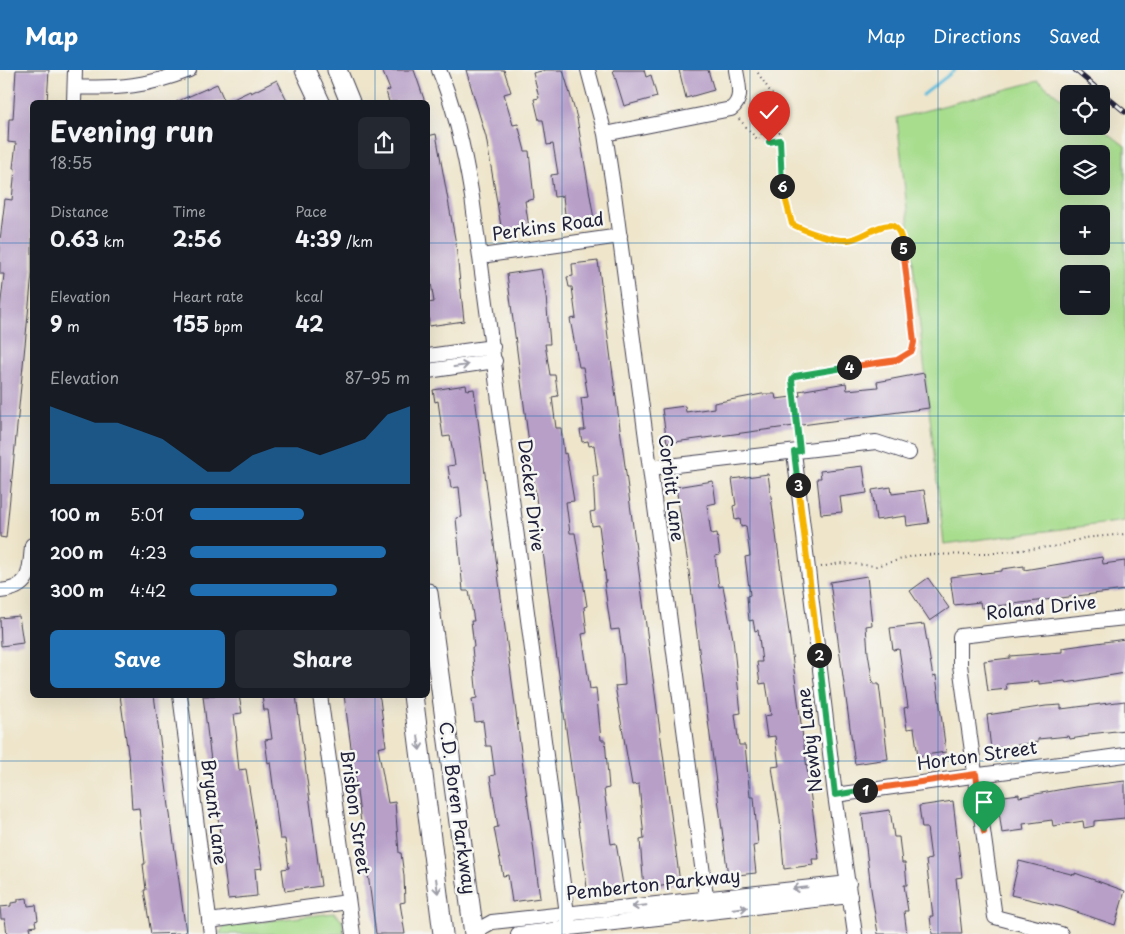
<!DOCTYPE html>
<html lang="en">
<head>
<meta charset="utf-8">
<style>
  :root { --surface:#171b24; --page:#242831; --text:#f1f3f6; --muted:#9ea1a6; --accent:#1f6fb2 }
  body { margin:0; font-family:"Playpen Sans",sans-serif; background:var(--page); color:var(--text); height:100vh; display:flex; flex-direction:column; font-size:19px; white-space:nowrap }
  * { box-sizing:border-box; margin:0 }
  p { font-size:16px; color:var(--muted) }
  .icon { flex:none; width:28px; height:28px; fill:none; stroke:currentColor; stroke-width:2; stroke-linecap:round; stroke-linejoin:round }
  .map { position:relative; flex:1; overflow:hidden }
  .side { position:absolute; left:30px; top:30px; width:400px; height:598px; display:flex; flex-direction:column; background:var(--surface); border-radius:8px; box-shadow:0 5px 20px #0002 }
  .side>* { flex:none }
  .fabs { position:absolute; left:1060px; top:15px; display:grid; gap:10px }
  .fabs a { display:grid; place-items:center; width:50px; height:50px; border-radius:8px; background:var(--surface); box-shadow:0 5px 20px #0002; font-size:25px }
  .pin { position:absolute; display:grid; place-items:center; width:42px; height:42px; color:#fff; margin:-51px -21px; border-radius:50% 50% 50% 0; rotate:-45deg; box-shadow:0 0 5px #0007 }
  .pin .icon { rotate:45deg }
  .km { position:absolute; width:25px; height:25px; margin:-12px; border-radius:50%; background:#222; color:#fff; font-size:14px; line-height:25px; text-align:center }
  .round { display:grid; place-items:center; flex:none; width:52px; height:52px; border-radius:8px; background:var(--page) }
  .headline { display:flex; align-items:center; justify-content:space-between; height:85px; padding:0 20px }
  h1 { font-size:28px; font-weight:700; line-height:38px }
  .figures { display:grid; grid-template-columns:repeat(3,1fr); gap:8px; height:85px; padding:5px 20px }
  .figures div { display:grid; align-content:center }
  .figures b { font-size:21px; font-weight:700 }
  .figures small { font-size:14px; font-weight:400 }
  .figures p { font-size:14px }
  .chart { height:140px; padding:10px 20px }
  .chart p { display:flex; justify-content:space-between }
  .chart svg { width:100%; height:90px; margin-top:5px; fill:var(--accent); opacity:.7 }
  .cta { display:flex; gap:10px; margin-top:auto; padding:10px 20px }
  .cta a { flex:1; height:58px; border-radius:8px; background:var(--accent); color:#fff; font-size:20px; font-weight:700; line-height:58px; text-align:center }
  .cta a+a { background:var(--page); color:var(--text) }
  ul { padding:0 20px; list-style:none; font-size:16px }
  li { display:grid; grid-template-columns:80px 60px 1fr; align-items:center; height:38px }
  li i { height:12px; border-radius:6px; background:var(--accent) }
  header { display:flex; align-items:center; gap:30px; box-sizing:border-box; height:70px; padding:0 25px; background:var(--accent); color:#fff }
  header strong { font-size:24px }
  nav { display:flex; gap:28px; margin-inline-start:auto; font-size:18px }
  .map>svg:first-child { display:block }
  .green { fill:#a7dd8d; stroke:#648064; fill-rule:evenodd }
  .lines { fill:none; stroke-linecap:round; stroke-linejoin:round }
  .stream { stroke:#5ebcdc; stroke-width:3 }
  .building { fill:#b79fc8 }
  .street-casing { stroke:#413f51; stroke-width:16 }
  .secondary-casing { stroke:#413f51; stroke-width:21 }
  .path { stroke:#413f51; stroke-width:2; stroke-dasharray:1 4; stroke-linecap:butt }
  .street { stroke:#fff; stroke-width:14 }
  .secondary { stroke:#fff; stroke-width:19 }
  .rail-casing { stroke:#22223b; stroke-width:5 }
  .rail { stroke:#f6f6f2; stroke-width:3; stroke-dasharray:9; stroke-linecap:butt }
  .oneway { stroke:#9c9ca7 }
  .split-1-casing { stroke:#fff; stroke-width:10 }
  .split-2-casing { stroke:#fff; stroke-width:10 }
  .split-3-casing { stroke:#fff; stroke-width:10 }
  .split-4-casing { stroke:#fff; stroke-width:10 }
  .split-5-casing { stroke:#fff; stroke-width:10 }
  .split-6-casing { stroke:#fff; stroke-width:10 }
  .split-7-casing { stroke:#fff; stroke-width:10 }
  .split-1 { stroke:#f0652b; stroke-width:6 }
  .split-2 { stroke:#22a559; stroke-width:6 }
  .split-3 { stroke:#f5b400; stroke-width:6 }
  .split-4 { stroke:#22a559; stroke-width:6 }
  .split-5 { stroke:#f0652b; stroke-width:6 }
  .split-6 { stroke:#f5b400; stroke-width:6 }
  .split-7 { stroke:#22a559; stroke-width:6 }
  .grid { fill:none; stroke:#1f6fb2; stroke-width:1; stroke-opacity:0.55 }
  .labels { text-anchor:middle; stroke-width:5; stroke-linejoin:round; paint-order:stroke }
  .street-label { font-size:18px; fill:#22223b; stroke:#f6f6f2 }
</style>
</head>
<body>
<header>
<strong>Map</strong>
<nav><a>Map</a><a>Directions</a><a>Saved</a></nav>
</header>
<div class="map">
<svg width="1125" height="864" viewBox="0 0 1125 864">
  <rect width="100%" height="100%" fill="#f6f6f2"/>
  <filter id="ink" filterUnits="userSpaceOnUse"><feTurbulence type="fractalNoise" baseFrequency=".02" numOctaves="2"/><feDisplacementMap in="SourceGraphic" scale="10" xChannelSelector="R" yChannelSelector="G"/><feConvolveMatrix kernelMatrix="1 2 1 2 8 2 1 2 1" color-interpolation-filters="sRGB"/></filter>
  <filter id="wash" filterUnits="userSpaceOnUse"><feTurbulence type="fractalNoise" baseFrequency=".0096" numOctaves="4" result="noise"/><feDisplacementMap in="SourceGraphic" scale="20" xChannelSelector="R" yChannelSelector="G"/><feGaussianBlur stdDeviation="1.12" result="paint"/><feColorMatrix in="noise" values="0 0 0 0 0 0 0 0 0 0 0 0 0 0 0 0 0 1.4 0 .05"/><feComposite in="paint" operator="in"/></filter>
  <g filter="url(#wash)">
    <rect width="100%" height="100%" fill="#eee5cb"/>
    <path class="green" d="M1038,11L1069,34V56H1099L1125,76V451L944,474L897,48ZM1069,84H1101V116H1069ZM1069,144H1101V176H1069ZM1069,204H1101V236H1069Z
      M334,843L342,850L344,864H219L225,856Z"/>
    <g class="lines">
      <path class="stream" d="M923,25L955,0"/>
    </g>
    <g id="blocks">
      <path class="building" d="M16,0H49L47,32H32V204L6,468L0,467V240L4,204H0V170L5,129L12,130L15,98H13L16,73L8,72L9,49H13Z
        M382,0H414L425,32H389L386,21L390,20Z
        M466,0H504L511,22L504,24L513,55L518,54L525,81H529L534,129L525,131L529,158L502,162L486,67Z
        M546,0H563L577,48L594,149L566,153L563,126L554,127L551,105L558,104L553,74L547,75L543,50H539L534,29L539,28L533,3Z
        M613,0H644L646,7L651,5L657,27L624,36Z
        M679,0H708L714,20L686,28Z
        M277,10L288,32H227L250,21L251,23Z
        M217,14L225,32H176Z
        M436,64L456,174L464,251L429,256L428,233L434,232L429,201H428V66Z
        M598,191L680,813L644,819L640,770L644,769L639,714L632,715L615,616L625,615L623,588L619,559L611,560L604,512H606L599,455L592,456L590,442L595,441L593,406H598L594,375L589,376L588,371L582,372L580,360H585L581,328L588,327L583,297H579L570,249L576,248L572,217H569L567,207L573,206L572,194Z
        M541,199L546,226L550,274H545L550,305H555L558,326L552,327L556,358H561L564,384L566,383L574,431L566,432L570,463H575L587,536L584,537L587,563L582,564L590,619L596,618L601,670H605L609,718L604,719L607,742L611,774L616,773L624,821L588,825L574,720L507,204Z
        M924,303L929,338L667,373L662,339L685,336L686,342L714,338V333L762,324H775L776,329L800,326L799,321L846,313L847,320L878,317L877,312Z
        M466,315L467,320L474,319L540,828L512,832L508,805L503,806L494,758L498,757L490,706L495,705L491,676H486L483,651L475,652L472,629L477,628L472,577H474L471,551H474L469,521H463L461,500L456,448L462,447L459,417L451,418L448,396L455,395L450,366L443,367L438,331L435,332L433,320Z
        M863,396L867,423L840,427L842,442L821,444L817,408H821L820,401Z
        M768,404L819,789H812L813,795L784,799L780,750L772,697L779,696L775,666L767,667L764,646L771,645L766,613L760,614L757,592H762L758,560L755,561L753,550L749,551L748,540L747,526L750,525L745,487L750,486L746,456L741,457L740,449L735,450L733,436L736,435L732,409Z
        M713,411L716,433L707,435L711,464L717,463L720,485L715,486L719,517L723,516L733,569L741,643L735,644L739,675H745L750,727H754L758,775L753,776L756,803L728,806L688,494L676,417Z
        M891,417L892,424L924,420L929,453L907,456L906,446L876,450L872,420Z
        M1102,487L1103,494L1125,491V520L981,538L980,532L954,535L950,507L1002,501V499L1024,496V500Z
        M867,506L872,555L866,556L868,583L873,614H879L888,689L855,694L830,512Z
        M928,508L949,538L930,551L910,521Z
        M19,546L23,573L1,576L0,548Z
        M924,554L933,607L936,606L946,682L918,686L914,658L907,659L904,638L908,637L899,579L893,580L890,558Z
        M1125,569V603L1066,613L1065,611L1039,614V611L1006,614L1007,619L988,621L984,591L1010,588V586L1062,582V578Z
        M120,625H154L186,863L151,864L144,820H146L143,794H145L139,738L132,739L129,691Z
        M239,625L242,643L234,644L237,670H236L239,700L246,699L262,798L255,799L257,826L228,829L203,626Z
        M262,625H296L321,816L285,821L282,799L289,798L285,769H280L270,692L268,693L265,670L272,669L268,640H264Z
        M344,625H378L380,629L386,676L378,678L388,733L395,732L399,783H401L404,806L405,832L400,833L405,864H376Z
        M1125,631V660L1089,664V666L1070,669L1069,666L1038,669V672L991,679L987,645L1046,636L1061,635V639Z
        M1125,711V748L1094,751V756L1084,758L1083,751L1053,756L1052,750L1023,754L1024,760L1002,763L997,727L1019,724V727L1075,717Z
        M953,731L962,807L956,808L962,864H932L930,846H933L926,790L931,789L927,758H922L919,736Z
        M890,740L894,767H899L902,793H905L907,815H904L908,841H904L907,864H878L871,819L862,744Z
        M1019,791L1075,805V803L1125,821L1115,855L1062,837L1011,825Z
        M27,828L28,836L36,835L38,850L35,851L36,856L30,857L32,864H7L5,849H1L0,837L11,836V833L18,832V829Z"/>
    </g>
  </g>
  <g filter="url(#ink)">
    <use href="#blocks" fill-opacity="0" stroke="#413f51" stroke-width="1"/>
    <g class="lines">
      <g class="street-casing">
        <path id="street" d="M439,0C456,40 465,84 472,127L569,859
          M588,0L605,64L613,116L708,842
          M75,17C118,19 149,16 189,0
          M74,32L75,0
          M605,64L731,39C744,29 738,14 736,0
          M481,186L620,166
          M428,286L493,277
          M428,301L495,291
          M794,382L835,725L855,864
          M650,398L876,372L909,383
          M0,521C31,518 30,501 32,475
          M180,625L211,864
          M320,625L353,864
          M835,725L1125,685
          M209,851L348,832
          M474,862L492,852L849,813
          M518,864L850,826
          M1061,864L995,847L960,595V566L1125,548"/>
      </g>
      <g class="secondary-casing">
        <path id="secondary" d="M305,0L320,32
          M337,0L350,32
          M428,523L474,864
          M413,625L443,864"/>
      </g>
      <path class="path" d="M739,49L758,70L761,67L764,51L768,54L769,72L780,70L777,32L756,0
        M780,70L782,80L780,110L792,154C804,161 835,171 849,170C870,167 887,139 902,169L914,272L912,281L897,290L795,306L792,316L799,369
        M821,497L840,493L876,496L917,485L986,484L1058,476L1084,468L1125,464"/>
      <use href="#street" class="street"/>
      <use href="#secondary" class="secondary"/>
      <g class="rail-casing">
        <path id="rail" d="M1075,0L1125,42"/>
      </g>
      <use href="#rail" class="rail"/>
    </g>
    <defs><path id="oneway-shaft" d="M-6 0H5M1.5-3L5.5 0L1.5 3" fill="none" stroke-width="1.6" stroke-linecap="round" stroke-linejoin="round" transform="scale(1.25)"/></defs>
    <g class="oneway">
      <use href="#oneway-shaft" transform="translate(461 296) rotate(-8)"/>
      <use href="#oneway-shaft" transform="translate(419 673) rotate(83)"/>
      <use href="#oneway-shaft" transform="translate(437 816) rotate(83)"/>
      <use href="#oneway-shaft" transform="translate(800 818) rotate(174)"/>
      <use href="#oneway-shaft" transform="translate(639 836) rotate(174)"/>
      <use href="#oneway-shaft" transform="translate(740 838) rotate(-6)"/>
    </g>
  </g>
  <g class="lines" filter="url(#ink)">
    <g class="split-1-casing">
      <path id="split-1" d="M865,720L976,704L984,762"/>
    </g>
    <g class="split-2-casing">
      <path id="split-2" d="M819,585L835,725L865,720"/>
    </g>
    <g class="split-3-casing">
      <path id="split-3" d="M798,415L819,585"/>
    </g>
    <g class="split-4-casing">
      <path id="split-4" d="M798,415L794,382L800,381L792,310L795,306L849,297"/>
    </g>
    <g class="split-5-casing">
      <path id="split-5" d="M849,297L897,290L912,281L914,272L903,178"/>
    </g>
    <g class="split-6-casing">
      <path id="split-6" d="M782,116L792,154C804,161 834,171 848,170C870,168 898,133 903,178"/>
    </g>
    <g class="split-7-casing">
      <path id="split-7" d="M769,72L780,70L782,116"/>
    </g>
    <use href="#split-1" class="split-1"/>
    <use href="#split-2" class="split-2"/>
    <use href="#split-3" class="split-3"/>
    <use href="#split-4" class="split-4"/>
    <use href="#split-5" class="split-5"/>
    <use href="#split-6" class="split-6"/>
    <use href="#split-7" class="split-7"/>
  </g>
  <path class="grid" d="M188,0V32M375,0V32M562,0V864M750,0V864M938,0V864M0,173H32M428,173H1069M1101,173H1125M0,346H32M428,346H1125M0,518H32M428,518H1125M188,625V864M375,625V864M0,691H1125"/>
  <g class="labels">
    <g class="street-label">
      <text transform="translate(548 157) rotate(-8)" y="6">Perkins Road</text>
      <text transform="translate(671 418) rotate(83)" y="6">Corbitt Lane</text>
      <text transform="translate(531 425) rotate(83)" y="6">Decker Drive</text>
      <text transform="translate(1041 538) rotate(-6)" y="6">Roland Drive</text>
      <text transform="translate(810 670) rotate(-97)" y="6">Newby Lane</text>
      <text transform="translate(977 686) rotate(-8)" y="6">Horton Street</text>
      <text transform="translate(457 738) rotate(82)" y="6">C.D. Boren Parkway</text>
      <text transform="translate(214 742) rotate(83)" y="6">Bryant Lane</text>
      <text transform="translate(355 742) rotate(82)" y="6">Brisbon Street</text>
      <text transform="translate(653 815) rotate(-6)" y="6">Pemberton Parkway</text>
    </g>
  </g>
</svg>
<div class="fabs">
<a><svg class="icon" aria-label="locate" viewBox="0 0 24 24"><circle cx="12" cy="12" r="6"/><path d="M12 2v4M12 18v4M2 12h4M18 12h4"/></svg></a>
<a><svg class="icon" aria-label="layers" viewBox="0 0 24 24"><path d="M12 4l9 5-9 5-9-5zM3 14l9 5 9-5"/></svg></a>
<a>+</a>
<a>−</a>
</div>
<div class="pin" style="left:984px;top:762px;background:#1e9e55"><svg class="icon" aria-label="arrive" viewBox="0 0 24 24"><path d="M6 21V4h12l-3 4 3 4H6"/></svg></div>
<div class="pin" style="left:769px;top:72px;background:#d93025"><svg class="icon" aria-label="check" viewBox="0 0 24 24"><path d="M5 12l5 5 9-10"/></svg></div>
<b class="km" style="left:865px;top:720px">1</b>
<b class="km" style="left:819px;top:585px">2</b>
<b class="km" style="left:798px;top:415px">3</b>
<b class="km" style="left:849px;top:297px">4</b>
<b class="km" style="left:903px;top:178px">5</b>
<b class="km" style="left:782px;top:116px">6</b>
<section class="side">
<div class="headline"><div><h1>Evening run</h1><p>18:55</p></div><a class="round"><svg class="icon" aria-label="share" viewBox="0 0 24 24"><path d="M12 15V3M7 8l5-5 5 5M5 13v7h14v-7"/></svg></a></div>
<div class="figures">
<div><p>Distance</p><b>0.63<small> km</small></b></div>
<div><p>Time</p><b>2:56</b></div>
<div><p>Pace</p><b>4:39<small> /km</small></b></div>
</div>
<div class="figures">
<div><p>Elevation</p><b>9<small> m</small></b></div>
<div><p>Heart rate</p><b>155<small> bpm</small></b></div>
<div><p>kcal</p><b>42</b></div>
</div>
<div class="chart"><p><span>Elevation</span>87–95 m</p>
<svg viewBox="0 0 160 44" preserveAspectRatio="none"><path d="M0 44V6L10 10L20 14L30 14L40 18L50 22L60 30L70 38L80 38L90 30L100 26L110 26L120 30L130 26L140 22L150 10L160 6V44z"/></svg>
</div>
<ul>
<li><b>100 m</b>5:01<i style="width:52%"></i></li>
<li><b>200 m</b>4:23<i style="width:89%"></i></li>
<li><b>300 m</b>4:42<i style="width:67%"></i></li>
</ul>
<div class="cta"><a>Save</a><a>Share</a></div>
</section>
</div>
</body>
</html>
